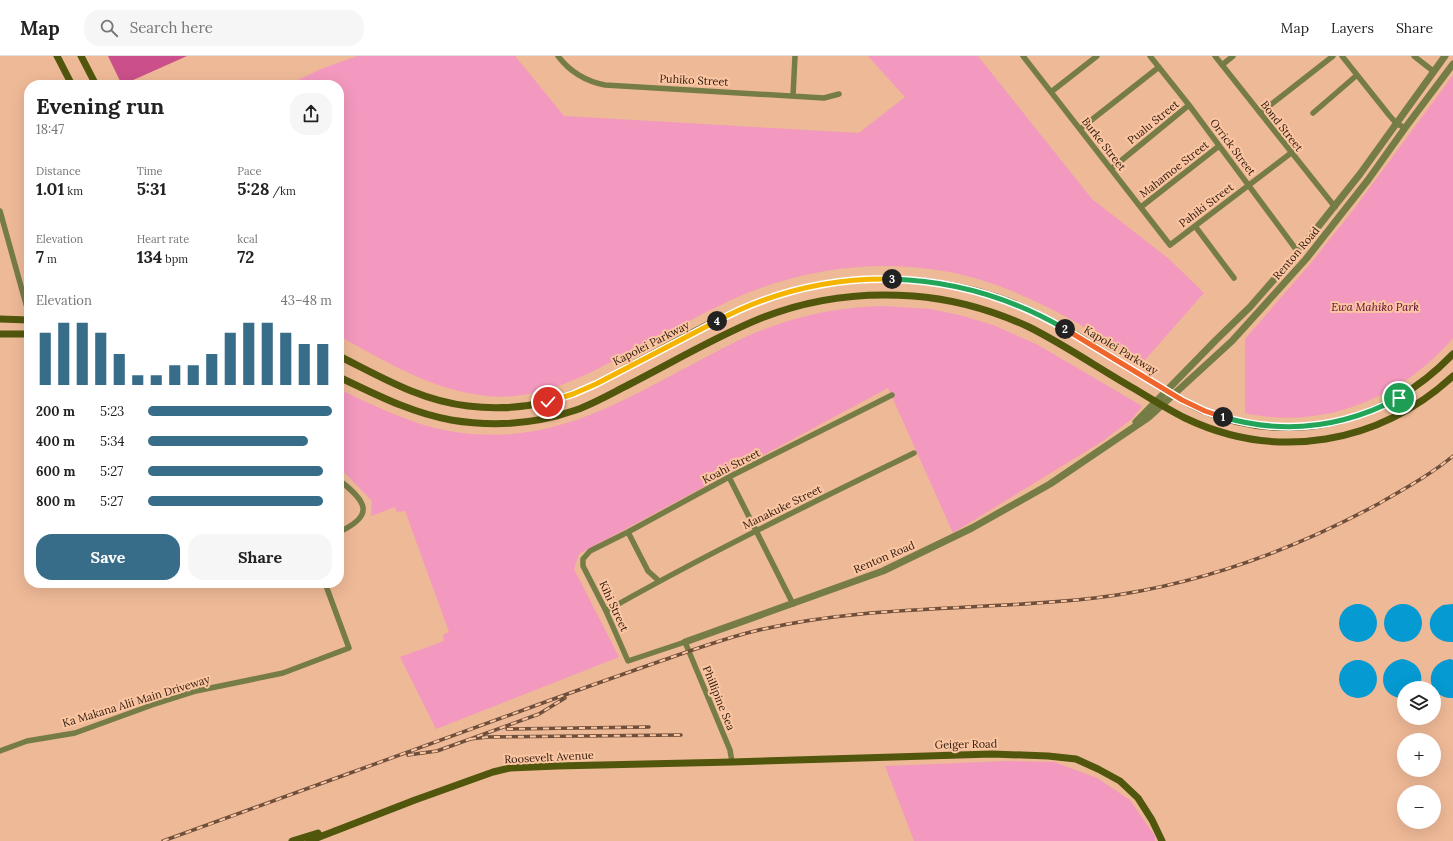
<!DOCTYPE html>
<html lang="en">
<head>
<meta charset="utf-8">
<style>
  :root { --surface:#fff; --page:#f6f6f6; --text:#222; --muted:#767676; --line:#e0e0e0; --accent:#386d89 }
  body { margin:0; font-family:Lora,serif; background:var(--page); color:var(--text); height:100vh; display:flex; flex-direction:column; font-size:15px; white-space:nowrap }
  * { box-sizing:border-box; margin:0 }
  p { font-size:13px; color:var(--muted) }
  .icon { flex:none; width:22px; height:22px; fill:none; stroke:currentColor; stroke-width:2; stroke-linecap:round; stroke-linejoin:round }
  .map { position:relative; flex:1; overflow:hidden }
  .drawer { position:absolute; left:24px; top:24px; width:320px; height:508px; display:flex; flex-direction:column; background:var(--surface); border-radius:16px; box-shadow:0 4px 16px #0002 }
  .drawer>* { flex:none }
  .tools { position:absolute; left:1397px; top:625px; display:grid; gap:8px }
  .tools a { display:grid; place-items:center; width:44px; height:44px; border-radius:50%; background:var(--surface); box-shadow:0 4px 16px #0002; font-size:20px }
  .pin { position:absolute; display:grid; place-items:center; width:34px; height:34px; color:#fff; margin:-17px; border:2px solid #fff; border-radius:50%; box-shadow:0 1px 4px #0007 }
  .km { position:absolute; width:20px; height:20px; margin:-10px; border-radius:50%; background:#222; color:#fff; font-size:11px; line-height:20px; text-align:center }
  .round { display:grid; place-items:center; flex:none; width:42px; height:42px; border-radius:16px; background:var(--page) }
  .overview { display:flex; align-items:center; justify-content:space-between; height:68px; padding:0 12px }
  h1 { font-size:22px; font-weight:700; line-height:30px }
  .stats { display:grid; grid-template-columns:repeat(3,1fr); gap:6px; height:68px; padding:4px 12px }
  .stats div { display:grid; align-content:center }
  .stats b { font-size:17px; font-weight:700 }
  .stats small { font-size:11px; font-weight:400 }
  .stats p { font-size:11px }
  .chart { height:112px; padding:8px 12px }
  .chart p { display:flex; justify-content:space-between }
  .chart svg { width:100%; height:72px; margin-top:4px; stroke:var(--accent); stroke-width:6 }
  .cta { display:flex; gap:8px; margin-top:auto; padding:8px 12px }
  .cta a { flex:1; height:46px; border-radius:16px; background:var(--accent); color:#fff; font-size:16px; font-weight:700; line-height:46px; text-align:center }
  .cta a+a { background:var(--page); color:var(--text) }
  ul { padding:0 12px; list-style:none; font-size:13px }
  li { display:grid; grid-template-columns:64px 48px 1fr; align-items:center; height:30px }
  li i { height:10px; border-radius:5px; background:var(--accent) }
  header { display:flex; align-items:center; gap:24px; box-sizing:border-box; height:56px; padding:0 20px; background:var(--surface); border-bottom:1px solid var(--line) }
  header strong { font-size:19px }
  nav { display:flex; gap:22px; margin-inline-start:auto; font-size:14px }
  .search { width:280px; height:36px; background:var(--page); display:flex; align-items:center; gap:10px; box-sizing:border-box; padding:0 14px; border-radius:16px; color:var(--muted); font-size:15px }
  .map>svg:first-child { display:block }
  .green { fill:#f398be }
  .forest { fill:#ca4f8a }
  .water { fill:#059ad2 }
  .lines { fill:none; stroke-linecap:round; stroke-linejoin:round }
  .minor { stroke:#767c46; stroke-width:5.5 }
  .tertiary { stroke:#767c46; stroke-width:7 }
  .secondary { stroke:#51560d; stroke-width:7 }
  .rail-casing { stroke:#6e4f3b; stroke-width:3.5 }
  .rail { stroke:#fcc6a3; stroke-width:2; stroke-dasharray:6; stroke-linecap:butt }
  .split-1-casing { stroke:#fff; stroke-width:8 }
  .split-2-casing { stroke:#fff; stroke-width:8 }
  .split-3-casing { stroke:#fff; stroke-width:8 }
  .split-4-casing { stroke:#fff; stroke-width:8 }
  .split-5-casing { stroke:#fff; stroke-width:8 }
  .split-1 { stroke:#22a559; stroke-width:5 }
  .split-2 { stroke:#f0652b; stroke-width:5 }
  .split-3 { stroke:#22a559; stroke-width:5 }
  .split-4 { stroke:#f5b400; stroke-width:5 }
  .split-5 { stroke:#f5b400; stroke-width:5 }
  .labels { text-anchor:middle; stroke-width:4; stroke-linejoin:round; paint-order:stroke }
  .street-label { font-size:11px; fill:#2c190c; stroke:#fcc6a3 }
  .park-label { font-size:11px; font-style:italic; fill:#550331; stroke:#fcc6a3 }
</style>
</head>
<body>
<header>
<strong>Map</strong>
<div class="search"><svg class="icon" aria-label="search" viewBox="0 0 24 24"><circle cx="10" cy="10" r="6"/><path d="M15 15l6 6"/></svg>Search here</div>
<nav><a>Map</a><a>Layers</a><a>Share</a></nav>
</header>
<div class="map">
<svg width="1453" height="785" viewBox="0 0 1453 785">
  <rect width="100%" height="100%" fill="#eeb997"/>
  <path class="green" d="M357,0H515L564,60L859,77L905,41L868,0H978L1092,143L1169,203L1204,237L1144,305C1074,266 1011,223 930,213C863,204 792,216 731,244C695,261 661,280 626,298C583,321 538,345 487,340C431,334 387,306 339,280V29H288L321,13Z
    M1453,19V282C1403,341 1323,375 1245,357V283L1311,207L1354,153Z
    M883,250L931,253L963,260L993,269L1038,289L1142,350L1133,362L1103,385L953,477L888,332L579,498L574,513L619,601L436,673L400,601L444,585L443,580L444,578L449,576L405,455L397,456L395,451L371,460L372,445L339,411V333C375,350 410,368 449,375C552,393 623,344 710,299C728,290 746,280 765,273C803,258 842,251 883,250Z
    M1009,705L1054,706L1097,722L1130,744L1155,780V785H914L885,710Z"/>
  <path class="forest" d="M108,0H187L122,29Z"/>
  <path class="water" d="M1384 567a19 19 0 1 1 38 0a19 19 0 1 1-38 0Z
    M1339 567a19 19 0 1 1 38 0a19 19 0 1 1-38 0Z
    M1443,549L1453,548V586C1428,587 1421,560 1443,549Z
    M1402,603C1417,605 1426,618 1419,632H1404V642C1378,643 1375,608 1402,603Z
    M1450,603L1453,604V642C1426,643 1422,608 1450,603Z
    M1339 623a19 19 0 1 1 38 0a19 19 0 1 1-38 0Z"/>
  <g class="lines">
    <path class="minor" d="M558,0C570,16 585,25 605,29L824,42L839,38
      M1023,0L1170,189L1291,97
      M1150,0L1189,49L1298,196
      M1215,0L1335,151
      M1342,0L1389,59L1396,67L1405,72
      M1414,0L1433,15
      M1222,9L1233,0
      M1051,36L1097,0
      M793,40L795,0
      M1260,57L1333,0
      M1313,57L1357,19
      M1080,73L1159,11
      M1111,113L1189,49
      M1141,151L1219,90
      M0,155L29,259
      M1195,170L1234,222
      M729,421L793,548
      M339,424C366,445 376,459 339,476
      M628,476L648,515L659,525
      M606,555C706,498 810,448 914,397
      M0,695L27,685L75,677L152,649L196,635L283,617L349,592L325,527
      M732,706L730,694L685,586L628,605L606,555L583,510V503L590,495L628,476L729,421L892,339"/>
    <path class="tertiary" d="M1136,366L1216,284L1250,251L1298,196L1360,118L1445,0
      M685,586L883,515L972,472L1050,428L1149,361L1232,285L1306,203L1368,124L1405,72L1453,8"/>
    <path class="secondary" d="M57,0L72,29
      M81,0L96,29
      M0,263L29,264
      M0,278H29
      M339,300C381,321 421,345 468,350C508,355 549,349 586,332C601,326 615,318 629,310C665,292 700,271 737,255C794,229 858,218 920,225C964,229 1008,242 1047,263C1078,278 1106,298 1135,316C1158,329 1180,345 1204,355C1292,391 1388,366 1453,298
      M339,321C375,338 411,357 451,364C493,371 536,368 576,354C595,347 612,337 630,328C673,306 715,281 759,263C808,243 861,236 913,240C953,243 992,254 1029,271C1065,289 1098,312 1133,332C1150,342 1167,353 1185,362C1277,406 1379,388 1453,320
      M292,785L318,777
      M309,785L415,744L493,716L510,712L557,710L732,706L992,698L1048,700L1076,703L1098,713L1120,725L1138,742L1152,764L1162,785"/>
    <g class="rail-casing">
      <path id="rail" d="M507,673L649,671
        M470,683L488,681L681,679
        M408,699L437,695L539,658L565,642
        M163,785C285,741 407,696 529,652C572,636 615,621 658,606C690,595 722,583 755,575C866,548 982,555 1095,542C1194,530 1291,495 1378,448C1404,433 1430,419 1453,400"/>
    </g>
    <use href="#rail" class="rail"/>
  </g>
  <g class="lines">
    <g class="split-1-casing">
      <path id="split-1" d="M1223,361C1284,379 1344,371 1399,342"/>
    </g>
    <g class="split-2-casing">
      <path id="split-2" d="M1065,273L1182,344L1205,355L1223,361"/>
    </g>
    <g class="split-3-casing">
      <path id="split-3" d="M892,223C954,225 1012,242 1065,273"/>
    </g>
    <g class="split-4-casing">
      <path id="split-4" d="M717,265C771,236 831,222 892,223"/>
    </g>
    <g class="split-5-casing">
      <path id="split-5" d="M548,346L573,338L596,328L717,265"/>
    </g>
    <use href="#split-1" class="split-1"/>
    <use href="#split-2" class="split-2"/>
    <use href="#split-3" class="split-3"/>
    <use href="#split-4" class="split-4"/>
    <use href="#split-5" class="split-5"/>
  </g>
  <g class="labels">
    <g class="street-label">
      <text transform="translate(694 24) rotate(3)" y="4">Puhiko Street</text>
      <text transform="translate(1153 66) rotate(-39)" y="4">Pualu Street</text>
      <text transform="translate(1282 70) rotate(52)" y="4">Bond Street</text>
      <text transform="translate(1104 88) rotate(52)" y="4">Burke Street</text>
      <text transform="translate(1233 91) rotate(53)" y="4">Orrick Street</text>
      <text transform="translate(1174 113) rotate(-38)" y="4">Mahamoe Street</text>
      <text transform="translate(1206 149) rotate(-37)" y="4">Pahiki Street</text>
      <text transform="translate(1296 197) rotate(-50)" y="4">Renton Road</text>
      <text transform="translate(651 287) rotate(-27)" y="4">Kapolei Parkway</text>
      <text transform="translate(1121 294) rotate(31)" y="4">Kapolei Parkway</text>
      <text transform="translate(731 410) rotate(-27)" y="4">Koahi Street</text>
      <text transform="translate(782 451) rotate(-26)" y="4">Manakuke Street</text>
      <text transform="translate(884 501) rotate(-23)" y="4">Renton Road</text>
      <text transform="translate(614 550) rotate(65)" y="4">Kihi Street</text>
      <text transform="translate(719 642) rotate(68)" y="4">Phillipine Sea</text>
      <text transform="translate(136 645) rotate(-17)" y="4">Ka Makana Alii Main Driveway</text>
      <text transform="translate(966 688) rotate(-1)" y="4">Geiger Road</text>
      <text transform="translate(549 701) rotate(-3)" y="4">Roosevelt Avenue</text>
    </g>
    <g class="park-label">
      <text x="1375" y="255">Ewa Mahiko Park</text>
    </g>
  </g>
</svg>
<div class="tools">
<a><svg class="icon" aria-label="layers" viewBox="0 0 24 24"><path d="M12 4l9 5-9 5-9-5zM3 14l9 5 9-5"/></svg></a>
<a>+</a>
<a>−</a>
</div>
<div class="pin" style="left:1399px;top:342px;background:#1e9e55"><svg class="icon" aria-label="arrive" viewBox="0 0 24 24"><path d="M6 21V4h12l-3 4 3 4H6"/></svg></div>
<div class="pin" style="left:548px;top:346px;background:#d93025"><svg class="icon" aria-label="check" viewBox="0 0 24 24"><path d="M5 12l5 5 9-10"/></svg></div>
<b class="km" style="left:1223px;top:361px">1</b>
<b class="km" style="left:1065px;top:273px">2</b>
<b class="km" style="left:892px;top:223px">3</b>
<b class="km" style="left:717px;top:265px">4</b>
<section class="drawer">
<div class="overview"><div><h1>Evening run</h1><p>18:47</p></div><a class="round"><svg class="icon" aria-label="share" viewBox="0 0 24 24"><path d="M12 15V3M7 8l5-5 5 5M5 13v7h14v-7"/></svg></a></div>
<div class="stats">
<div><p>Distance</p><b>1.01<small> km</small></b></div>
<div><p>Time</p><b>5:31</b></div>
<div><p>Pace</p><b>5:28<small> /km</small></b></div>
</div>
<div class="stats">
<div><p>Elevation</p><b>7<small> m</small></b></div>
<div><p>Heart rate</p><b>134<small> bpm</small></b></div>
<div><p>kcal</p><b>72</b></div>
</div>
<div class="chart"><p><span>Elevation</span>43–48 m</p>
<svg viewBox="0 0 160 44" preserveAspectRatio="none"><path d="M5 44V12M15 44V6M25 44V6M35 44V12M45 44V25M55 44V38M65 44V38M75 44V32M85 44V32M95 44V25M105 44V12M115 44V6M125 44V6M135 44V12M145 44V19M155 44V19"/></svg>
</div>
<ul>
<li><b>200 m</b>5:23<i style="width:100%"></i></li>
<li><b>400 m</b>5:34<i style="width:87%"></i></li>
<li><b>600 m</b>5:27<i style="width:95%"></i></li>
<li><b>800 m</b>5:27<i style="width:95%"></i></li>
</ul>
<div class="cta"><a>Save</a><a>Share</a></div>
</section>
</div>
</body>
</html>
